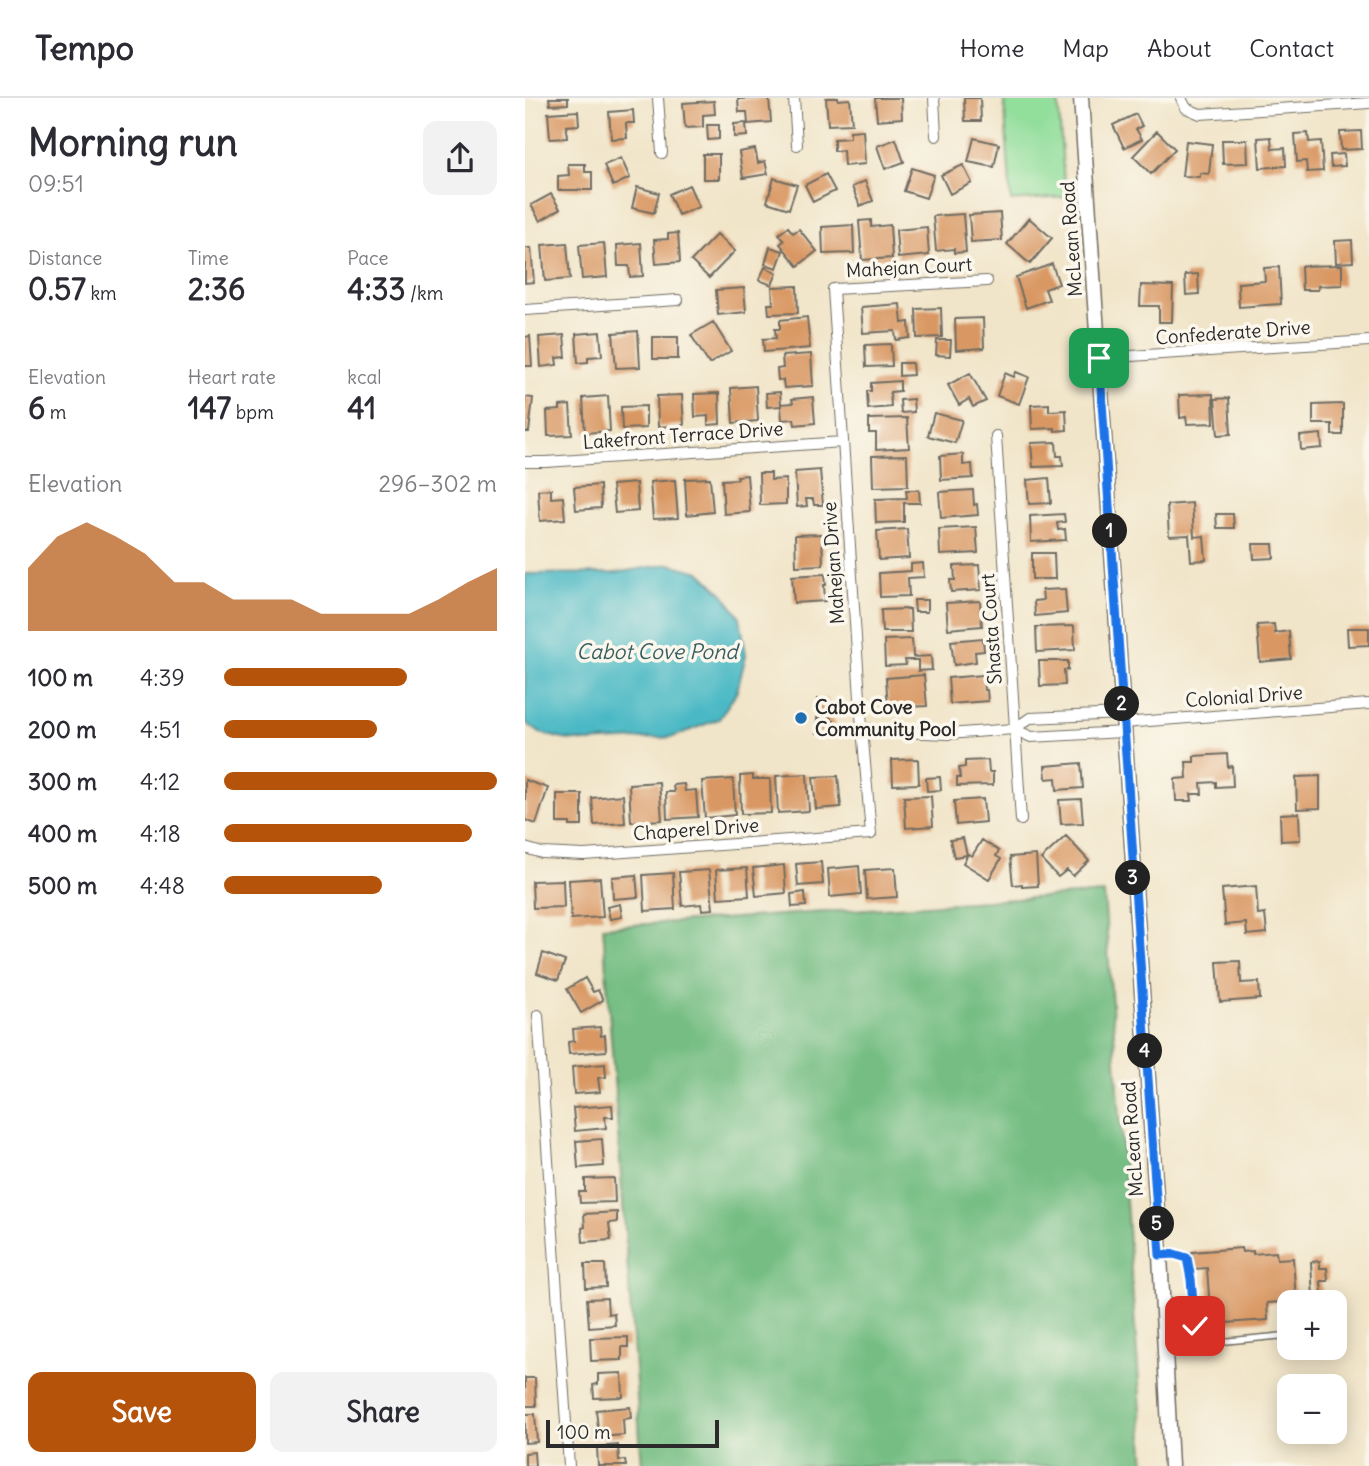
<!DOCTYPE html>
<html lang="en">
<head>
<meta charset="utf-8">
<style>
  :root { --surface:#fff; --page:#f2f2f3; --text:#2b2b33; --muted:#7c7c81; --line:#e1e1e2; --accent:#b45309 }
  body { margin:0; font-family:Delius,sans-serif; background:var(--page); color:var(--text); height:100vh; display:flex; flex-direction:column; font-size:26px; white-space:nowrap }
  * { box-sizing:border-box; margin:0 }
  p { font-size:23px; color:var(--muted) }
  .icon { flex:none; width:38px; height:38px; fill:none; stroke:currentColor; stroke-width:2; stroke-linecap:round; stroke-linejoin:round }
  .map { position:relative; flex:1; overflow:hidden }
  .details { display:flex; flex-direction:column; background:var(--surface); width:525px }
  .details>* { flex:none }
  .fabs { position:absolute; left:752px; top:1192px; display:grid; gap:14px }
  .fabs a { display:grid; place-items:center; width:70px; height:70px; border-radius:14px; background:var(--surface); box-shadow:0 4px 18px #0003; font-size:35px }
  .scale { position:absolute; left:21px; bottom:18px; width:173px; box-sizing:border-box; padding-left:7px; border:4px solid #2b2b2b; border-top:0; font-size:19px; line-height:24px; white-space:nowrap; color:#2b2b2b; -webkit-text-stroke:5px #fbf7ec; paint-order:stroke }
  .pin { position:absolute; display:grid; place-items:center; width:60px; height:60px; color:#fff; margin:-30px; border-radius:14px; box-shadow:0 4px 10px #0006 }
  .km { position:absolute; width:35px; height:35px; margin:-18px; border-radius:50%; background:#222; color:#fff; font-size:19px; line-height:35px; text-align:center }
  .round { display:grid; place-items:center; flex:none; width:74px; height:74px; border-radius:14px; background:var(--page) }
  .overview { display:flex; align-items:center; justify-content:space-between; height:119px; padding:0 28px }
  h1 { font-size:38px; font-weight:800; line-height:52px }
  .stats { display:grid; grid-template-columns:repeat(3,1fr); gap:10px; height:119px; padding:7px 28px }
  .stats div { display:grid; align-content:center }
  .stats b { font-size:30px; font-weight:800 }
  .stats small { font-size:19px; font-weight:400 }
  .stats p { font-size:19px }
  .chart { height:196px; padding:14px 28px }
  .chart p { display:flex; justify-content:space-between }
  .chart svg { width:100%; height:126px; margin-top:7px; fill:var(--accent); opacity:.7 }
  .primary-button { display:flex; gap:14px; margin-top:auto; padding:14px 28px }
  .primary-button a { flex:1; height:80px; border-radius:14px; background:var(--accent); color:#fff; font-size:28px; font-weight:800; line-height:80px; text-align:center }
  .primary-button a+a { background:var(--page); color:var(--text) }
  ul { padding:0 28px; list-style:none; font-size:23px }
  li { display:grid; grid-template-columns:112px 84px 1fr; align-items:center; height:52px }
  li i { height:18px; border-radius:9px; background:var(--accent) }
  header { display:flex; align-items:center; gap:42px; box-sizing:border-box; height:98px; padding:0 35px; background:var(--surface); border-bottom:2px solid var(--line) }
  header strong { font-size:33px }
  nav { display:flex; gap:38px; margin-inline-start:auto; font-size:24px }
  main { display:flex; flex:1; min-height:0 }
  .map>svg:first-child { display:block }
  .green { fill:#92de9b; stroke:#5e8463; stroke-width:2 }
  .forest { fill:#75bd83; stroke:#507457; stroke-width:2 }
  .water { fill:#4cb9c5; stroke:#3c7278; stroke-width:2 }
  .building { fill:#d99864 }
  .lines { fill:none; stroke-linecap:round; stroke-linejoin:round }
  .lane-casing { stroke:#706c62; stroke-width:8 }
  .street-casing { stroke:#706c62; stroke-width:12 }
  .secondary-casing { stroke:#706c62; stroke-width:17 }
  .lane { stroke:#fff; stroke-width:5 }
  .street { stroke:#fff; stroke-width:10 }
  .secondary { stroke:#fff; stroke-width:14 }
  .route-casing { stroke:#fff; stroke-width:14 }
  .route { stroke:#1a73e8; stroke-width:9 }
  .poi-dot { fill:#1f6fb2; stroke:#fbf7ec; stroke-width:2.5 }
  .labels { text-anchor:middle; stroke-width:7; stroke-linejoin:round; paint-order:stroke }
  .street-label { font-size:19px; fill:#2b2b2b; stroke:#fbf7ec }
  .poi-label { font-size:19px; font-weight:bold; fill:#2b2b2b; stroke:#fbf7ec; text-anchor:start }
  .water-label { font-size:21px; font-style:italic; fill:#375d61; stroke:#fbf7ec }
</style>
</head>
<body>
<header>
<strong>Tempo</strong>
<nav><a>Home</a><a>Map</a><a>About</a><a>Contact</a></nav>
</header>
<main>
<section class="details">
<div class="overview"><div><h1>Morning run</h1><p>09:51</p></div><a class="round"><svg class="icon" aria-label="share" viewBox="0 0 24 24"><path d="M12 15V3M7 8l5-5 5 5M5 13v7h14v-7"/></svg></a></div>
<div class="stats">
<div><p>Distance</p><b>0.57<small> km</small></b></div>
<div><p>Time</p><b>2:36</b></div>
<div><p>Pace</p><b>4:33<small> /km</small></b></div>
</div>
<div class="stats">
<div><p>Elevation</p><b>6<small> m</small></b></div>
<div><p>Heart rate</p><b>147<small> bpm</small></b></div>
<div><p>kcal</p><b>41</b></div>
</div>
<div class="chart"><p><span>Elevation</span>296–302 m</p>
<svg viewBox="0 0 160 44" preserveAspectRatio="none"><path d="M0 44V22L10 11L20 6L30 11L40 17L50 27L60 27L70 33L80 33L90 33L100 38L110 38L120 38L130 38L140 33L150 27L160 22V44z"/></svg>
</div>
<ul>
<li><b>100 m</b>4:39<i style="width:67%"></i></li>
<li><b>200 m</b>4:51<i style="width:56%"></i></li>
<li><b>300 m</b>4:12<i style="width:100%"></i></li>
<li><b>400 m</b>4:18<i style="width:91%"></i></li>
<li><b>500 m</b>4:48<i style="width:58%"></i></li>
</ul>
<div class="primary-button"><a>Save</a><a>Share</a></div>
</section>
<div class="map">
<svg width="844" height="1368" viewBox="0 0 844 1368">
  <rect width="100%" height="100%" fill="#fbf7ec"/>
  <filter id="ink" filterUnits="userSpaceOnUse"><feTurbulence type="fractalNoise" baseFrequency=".0143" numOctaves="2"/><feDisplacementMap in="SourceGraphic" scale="14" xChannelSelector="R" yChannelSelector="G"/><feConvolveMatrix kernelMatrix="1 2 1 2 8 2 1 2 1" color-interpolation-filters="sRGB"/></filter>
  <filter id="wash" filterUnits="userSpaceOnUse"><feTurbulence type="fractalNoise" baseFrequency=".00686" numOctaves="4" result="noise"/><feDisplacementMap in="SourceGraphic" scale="28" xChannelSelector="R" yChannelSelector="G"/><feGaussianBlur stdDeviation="1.57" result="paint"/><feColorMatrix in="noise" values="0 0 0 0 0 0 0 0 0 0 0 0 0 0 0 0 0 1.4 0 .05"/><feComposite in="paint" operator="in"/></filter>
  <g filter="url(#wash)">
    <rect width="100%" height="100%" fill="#f1e5c9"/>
    <path class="green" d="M479,0H533L540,99L486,103Z"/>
    <path class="forest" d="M579,795L620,1368H117L78,829Z"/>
    <path class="water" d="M144,466L175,474L198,496L215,519L221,557L212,593L194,621L148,639L62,644L38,641L15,635L0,624V476L90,475Z"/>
    <g id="blocks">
      <path class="building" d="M24,0H43V6L25,7Z
        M244,0L246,24L223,26L222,14H214L213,1Z
        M301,0H313V2L325,1L327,26L303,27Z
        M350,0H376L377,20L352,22Z
        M439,0H455L456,23H440Z
        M189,3L190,16L178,17V29L160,30L158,5Z
        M108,12L109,25H101L102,40L86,41L84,14Z
        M53,13L54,27L41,28L42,40L25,41L23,15Z
        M611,16L617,28L611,31L617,41L599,50L588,27Z
        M221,25L222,38L209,39V26Z
        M182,27H194V41L183,42Z
        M338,32L340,66L319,68L318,52L309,53V41L325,40V33Z
        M632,33L650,51L626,76L608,58Z
        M836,33L837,51L816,52L815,34Z
        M783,35L784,44L796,43L798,73L782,74L781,63L772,64L770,36Z
        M746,39L747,51L760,50L761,68L735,70L733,40Z
        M449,40L474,46L469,69L443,64Z
        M371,41L379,64L360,71L352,48Z
        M697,42H722L723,65L698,66Z
        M661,43L687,46L684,76L675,75V79L657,78Z
        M230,51L233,65L240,63L243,76L218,80L214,54Z
        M178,56H194V81H178Z
        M819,56L820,68L806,69L805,57Z
        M96,60L105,80L88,88L79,67Z
        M43,66H60V74H67V92H33V78L44,77Z
        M438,67L447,85L425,96L416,77Z
        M387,70L409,77L401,100L379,93Z
        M301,76L310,93L288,104L280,87Z
        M249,80L272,87L264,111L242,104Z
        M340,83L348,103L335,108L327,89Z
        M164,87L174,109L153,117L144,96Z
        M112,89L134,95L129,115L107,110Z
        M26,96L35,111L15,123L6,107Z
        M475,115L477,142L446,144L444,117Z
        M438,116L441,154L429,155V151L411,153L408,118Z
        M504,120L527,140L505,166L482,146Z
        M346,122V129L365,127L367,160L337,162L334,123Z
        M328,127L329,155L298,156L297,129Z
        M263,129L268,135L274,131L292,153L273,168L255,146L259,143L254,136Z
        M402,129L404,157L373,160L371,132Z
        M153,135L155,164L131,166L129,142L143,141V136Z
        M192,136L210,153L184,180L166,163Z
        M827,142L828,164L811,165L810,143Z
        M42,145L45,181L20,183L17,147Z
        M79,145L82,179L57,181L54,147Z
        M116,145L118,178L105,179L104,168H93L92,147Z
        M245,149L258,153L252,170L240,166Z
        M0,150H6L9,184L0,185Z
        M527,166L534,186L520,191L524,202L501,210L491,179Z
        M817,167V187L793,188V192H777L776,168Z
        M240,169L252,175L247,187L234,182Z
        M754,169L756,206L714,209L713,185L740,183L739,170Z
        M673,176L674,196L661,197L660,177Z
        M616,187L648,188L647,224H634V208H615Z
        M272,188L273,215L244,216L243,206H248L247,189Z
        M219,190L221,214L193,217L191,192Z
        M375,206L377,225L384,224L385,240L371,242L370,233L338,235L336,209Z
        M416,210L417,239L392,240L391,211Z
        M282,219L285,250L239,254L238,241L251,240L250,231H255V222Z
        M458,220L459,250L431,252L430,221Z
        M188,224L206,253L184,266L166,237Z
        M113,233L115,269L91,270L88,235Z
        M75,234L77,258L63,259V264L53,265L51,236Z
        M39,237L41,259L31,260L32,267L16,269L14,239Z
        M5,238L7,268H0V239Z
        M128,239H153V261H128Z
        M412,242H426L425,258L411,257Z
        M366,246L367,268L341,269L340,247Z
        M286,256L288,288L259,290L258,282H253L252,271L258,270L257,258Z
        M374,265H387L388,277L374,278Z
        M491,274L504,279L494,306L472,298L480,275L489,279Z
        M445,275L461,303L448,309L444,301L434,307L423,287Z
        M375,283V293L365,294L366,309L343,311L342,293H346V285Z
        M231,288L233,323L208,325L206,290Z
        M255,294L256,306L268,305L267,301L288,299L290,325L270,327L269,321L257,322L256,308L242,309L241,295Z
        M194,295L195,326L183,327V318L170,319L169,296Z
        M688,296L689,325L662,326L661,319L655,320L654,297Z
        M157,297L159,327L133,329L132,298Z
        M83,298L85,333L60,335L58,300Z
        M0,299L8,300L4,334H0Z
        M704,300L706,336L693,337L690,301Z
        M388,301L389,314L376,315L375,302Z
        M524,306V313L541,312L542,332L530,333V330L507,331L506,307Z
        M818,306V337H807V326H788V307Z
        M45,307L47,337L23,338L22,313L35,312V308Z
        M121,308V330L97,331L96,309Z
        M409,315L437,322L430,345L403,338Z
        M382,320L384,350L351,352V335H344V321Z
        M796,336L797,350L776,352L775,338Z
        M531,344L532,358H537L538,368L508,369L506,345Z
        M438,356V367L447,366L448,380L416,382L415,358Z
        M382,357L383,388L348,389L347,358Z
        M295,372L298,407H289L288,401H281L282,408L272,409L270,374Z
        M234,375H246V382L261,381V406L235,407Z
        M222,377L225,414L199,416L197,382L213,381L212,378Z
        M185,380L188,414L162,417L160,381Z
        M524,380L526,405L504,406L502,382Z
        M150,382L153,420L128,421L125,384Z
        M111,385L113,413L90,415L87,387Z
        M75,387L76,410L51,412L49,389Z
        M26,391V400L38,399L40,421L15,423L13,392Z
        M381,392H394L395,405H379V424L351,425L350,401L382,400Z
        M448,392L449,407L452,406L453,417L416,420L414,394Z
        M667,405L669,439L679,438L681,462L666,463L664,437L644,438L642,407Z
        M539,416L540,424L532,425L533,432L540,431L541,442L506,444L505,418Z
        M691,416H708L709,430H692Z
        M451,429L453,455L415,457L414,431Z
        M382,431L384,460L354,462L352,433Z
        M297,436L298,467L271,468L270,437Z
        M728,446H748L749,460L729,461Z
        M507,455H529L530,481H507Z
        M398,465L399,479L383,480L384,498L355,499L354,475L386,473V466Z
        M454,467L456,492L426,494L425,482H430L429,468Z
        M300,476L301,487H299L300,503L269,505L267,478Z
        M540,491L542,515L510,518L509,503L518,502L517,492Z
        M389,502H402V514H390Z
        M455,503L457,528L423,531L421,505Z
        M385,511L386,534H357L356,512Z
        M749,526L750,535L764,533L766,561L735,564L732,527Z
        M549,528L550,552L512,554L511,529Z
        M822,530H844V547L823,548Z
        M458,540L459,553L450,554L451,564L429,567L426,543Z
        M387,541L388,559L406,558L407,572L393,573V562H380L381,567L360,568L359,542Z
        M514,563H543V572H539L540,587L515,588Z
        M399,577L402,608L363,610L361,580Z
        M458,577L459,592H462L463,603L425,606L423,580Z
        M293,601H303V616H293Z
        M292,620H306L307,623H309V633L292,635Z
        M702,656L703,669L707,668L708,688L691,689V684L676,685L677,696H666L667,703H651L650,681L662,680L661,664H669V658Z
        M393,661L394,686L368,687L367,662Z
        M463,662L464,674H468V687L432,688V680H435L434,670L440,669V663Z
        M556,665L558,690L532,692L531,680L521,681L520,668Z
        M282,676L284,713L253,715L251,678Z
        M228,677V681H245L246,715L216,716L215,678Z
        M313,678L316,709L291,711L288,679Z
        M795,678V710L772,711L771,679Z
        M415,679L416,692L402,693L401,680Z
        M208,681L210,717L180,720L177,683Z
        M0,682L23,690L11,726L0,722Z
        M134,684L137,722L106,724L104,686Z
        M159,686L160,693L171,692L173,719L142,721L141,694H149L148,687Z
        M32,696H57V728H45V725H32Z
        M98,697L100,725L69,727L67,700Z
        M406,698L408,728L381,730L379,699Z
        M458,701L460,724L431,727L429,703Z
        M556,701L558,725L536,726L534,702Z
        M774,715L775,742L756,743L755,716Z
        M541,738L564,763L548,778L542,772L533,779L516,761Z
        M438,740L442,757L429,759L425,742Z
        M457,742L474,753L471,758L476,761L464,781L438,765L443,756L447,758Z
        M511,757L513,788L497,789V786L488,787L485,759Z
        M296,764L298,786L273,788L271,766Z
        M259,767L261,795L231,798L228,770Z
        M334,768L336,796L305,799L303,771Z
        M222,770L224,798L193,800L191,772Z
        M370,770L372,799L342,801L340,772Z
        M184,772L188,811L177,812L176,806L157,808L154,774Z
        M148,775L150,811L120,813L118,777Z
        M111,777L113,799L88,801L87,779Z
        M75,780L78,819L46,821L44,782Z
        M38,782L39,809L8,810L7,783Z
        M731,788L733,817L740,816L742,835L722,837L721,825L700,827L697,791Z
        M280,794L281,808L267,809L266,796Z
        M95,806L97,819L85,821L82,809Z
        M18,855L40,863L33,882L12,875Z
        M715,863L716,885L734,884L735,901L695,904L692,864Z
        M60,880L68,894L73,892L78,902L56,915L42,891Z
        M75,929L76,938L80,937L81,953L44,956L43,944L49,943L48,931Z
        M80,966L81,979L73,980L75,994L49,996L47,969Z
        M87,1007L88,1019H80L81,1030L50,1033L48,1010Z
        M77,1041L79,1068L53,1070L51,1043Z
        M89,1080L90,1104L55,1105L54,1094H60V1081Z
        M92,1114V1124L84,1125L86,1142L58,1144L57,1130L60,1129L59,1116Z
        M716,1150L717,1154L728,1153V1156L751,1154L752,1161L768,1160L771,1203L742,1205L743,1222L686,1226L682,1170L669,1171L667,1154Z
        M795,1163V1170H802L803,1183H796L797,1199L788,1200L786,1164Z
        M60,1166H80L81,1189L61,1190Z
        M82,1200L83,1216L89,1215L90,1227L64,1229L62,1201Z
        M103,1239V1249H97V1262L66,1263L65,1240Z
        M97,1275L98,1299L69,1300L68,1287L73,1286V1276Z
        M0,1280H10L11,1308H0Z
        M105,1309L106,1320L98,1321L99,1337L74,1339L71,1312Z
        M0,1316H10L12,1344L0,1345Z
        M93,1347L94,1363L100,1362L101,1368H73L72,1349Z
        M9,1354L10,1368H0V1355Z"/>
    </g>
  </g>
  <g filter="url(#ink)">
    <use href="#blocks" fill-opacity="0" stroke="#706c62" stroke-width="2"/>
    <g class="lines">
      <g class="lane-casing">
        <path id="lane" d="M637,1157L649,1156L662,1160L666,1181L672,1246
          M641,1221L669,1219
          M640,1249L765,1237"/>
      </g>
      <g class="street-casing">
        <path id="street" d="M133,0L137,55
          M269,0L272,47
          M409,0L411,38
          M656,0L661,10L675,16L844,5
          M0,212L153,202
          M574,260L844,243
          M471,338L496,722
          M0,364H21L318,344
          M598,625L844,606
          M337,630L354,633L423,636L489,631L505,620L597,616
          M489,631L506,639L598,634
          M0,750L17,755L59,757L346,736L337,630L308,191L462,183
          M13,917L44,1368"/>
      </g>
      <g class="secondary-casing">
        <path id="secondary" d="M556,0L635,1157L646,1368"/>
      </g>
      <use href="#lane" class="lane"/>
      <use href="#street" class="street"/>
      <use href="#secondary" class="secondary"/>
    </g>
  </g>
  <g class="lines" filter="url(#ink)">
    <g class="route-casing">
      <path id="route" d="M574,260L635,1157L649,1156L662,1160L666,1181L670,1228"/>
    </g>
    <use href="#route" class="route"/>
  </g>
  <circle class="poi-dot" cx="276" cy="620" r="7"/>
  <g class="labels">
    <g class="street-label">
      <text transform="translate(546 141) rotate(-94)" y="7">McLean Road</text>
      <text transform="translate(384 169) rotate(-3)" y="7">Mahejan Court</text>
      <text transform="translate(708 234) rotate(-4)" y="7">Confederate Drive</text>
      <text transform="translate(158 337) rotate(-4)" y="7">Lakefront Terrace Drive</text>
      <text transform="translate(308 465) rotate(-94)" y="7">Mahejan Drive</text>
      <text transform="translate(466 531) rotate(-94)" y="7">Shasta Court</text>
      <text transform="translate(719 598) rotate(-4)" y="7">Colonial Drive</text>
      <text transform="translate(171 731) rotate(-4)" y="7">Chaperel Drive</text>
      <text transform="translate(607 1041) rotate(-94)" y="7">McLean Road</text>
    </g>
    <g class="poi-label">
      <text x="290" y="616">Cabot Cove<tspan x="290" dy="22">Community Pool</tspan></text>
    </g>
    <g class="water-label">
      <text x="132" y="561">Cabot Cove Pond</text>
    </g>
  </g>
</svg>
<div class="fabs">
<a>+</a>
<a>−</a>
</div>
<div class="scale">100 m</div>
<div class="pin" style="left:574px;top:260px;background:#1e9e55"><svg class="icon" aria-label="arrive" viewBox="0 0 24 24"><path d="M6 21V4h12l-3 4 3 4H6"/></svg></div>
<div class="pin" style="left:670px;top:1228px;background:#d93025"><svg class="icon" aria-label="check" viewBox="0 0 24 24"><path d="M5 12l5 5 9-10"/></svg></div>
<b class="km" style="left:585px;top:433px">1</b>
<b class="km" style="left:597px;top:606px">2</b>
<b class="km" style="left:608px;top:780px">3</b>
<b class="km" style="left:620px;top:953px">4</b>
<b class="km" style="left:632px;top:1126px">5</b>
</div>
</main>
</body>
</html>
